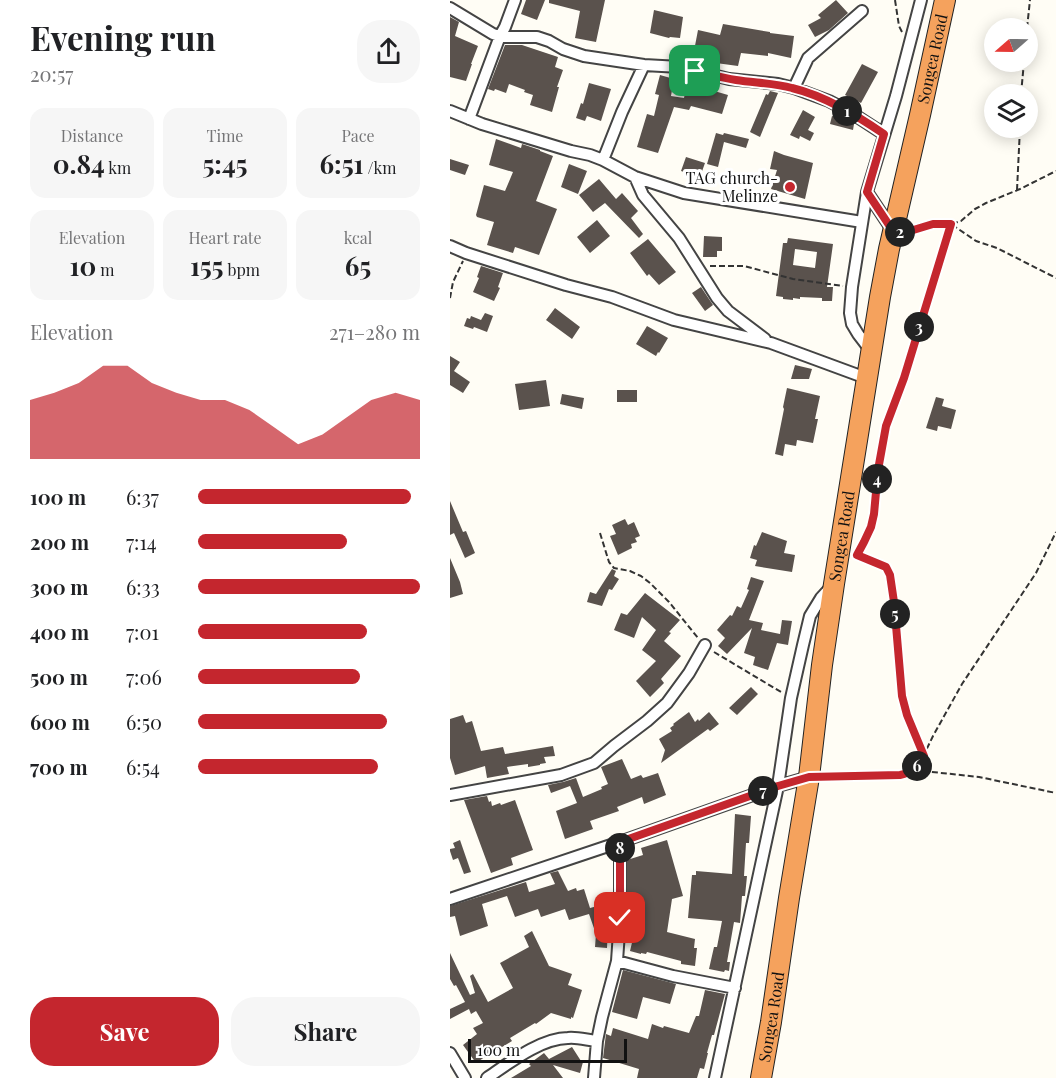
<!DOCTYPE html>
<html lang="en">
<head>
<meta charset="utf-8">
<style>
  :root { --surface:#fff; --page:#f6f6f6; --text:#202124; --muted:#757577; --accent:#c4262e }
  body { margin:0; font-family:"Playfair Display",serif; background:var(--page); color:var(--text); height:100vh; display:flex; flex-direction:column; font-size:22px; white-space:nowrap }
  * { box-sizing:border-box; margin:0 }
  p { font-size:20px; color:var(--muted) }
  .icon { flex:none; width:33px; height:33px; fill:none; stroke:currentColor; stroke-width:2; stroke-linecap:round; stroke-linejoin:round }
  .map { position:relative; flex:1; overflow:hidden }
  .drawer { display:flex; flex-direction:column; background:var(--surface); width:450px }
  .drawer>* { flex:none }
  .needle { width:39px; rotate:250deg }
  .tools { position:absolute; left:534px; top:18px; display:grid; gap:12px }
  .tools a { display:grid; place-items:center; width:54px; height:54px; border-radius:50%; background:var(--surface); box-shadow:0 3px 15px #0003; font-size:30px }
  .scale { position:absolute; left:18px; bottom:15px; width:159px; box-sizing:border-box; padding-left:6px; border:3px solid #111; border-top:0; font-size:16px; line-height:21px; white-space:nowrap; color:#111; -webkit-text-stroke:4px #fff; paint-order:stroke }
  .pin { position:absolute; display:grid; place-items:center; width:51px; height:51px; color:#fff; margin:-26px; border-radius:12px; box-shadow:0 3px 9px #0006 }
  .km { position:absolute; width:30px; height:30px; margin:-15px; border-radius:50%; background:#222; color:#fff; font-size:16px; line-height:30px; text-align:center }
  .round { display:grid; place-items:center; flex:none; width:63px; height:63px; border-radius:24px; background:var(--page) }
  .head { display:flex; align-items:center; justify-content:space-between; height:102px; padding:0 30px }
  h1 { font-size:33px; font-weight:700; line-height:45px }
  .metrics { display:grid; grid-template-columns:repeat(3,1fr); gap:9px; height:102px; padding:6px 30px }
  .metrics div { display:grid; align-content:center; border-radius:15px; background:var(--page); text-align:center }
  .metrics b { font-size:26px; font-weight:700 }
  .metrics small { font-size:16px; font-weight:400 }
  .metrics p { font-size:16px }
  .chart { height:168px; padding:12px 30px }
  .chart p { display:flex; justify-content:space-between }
  .chart svg { width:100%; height:108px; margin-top:6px; fill:var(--accent); opacity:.7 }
  .cta { display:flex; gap:12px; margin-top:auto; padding:12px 30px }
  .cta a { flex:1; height:69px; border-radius:24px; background:var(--accent); color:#fff; font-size:24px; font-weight:700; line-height:69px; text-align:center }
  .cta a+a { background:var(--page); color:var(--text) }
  ul { padding:0 30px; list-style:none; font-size:20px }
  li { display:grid; grid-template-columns:96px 72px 1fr; align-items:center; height:45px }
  li i { height:15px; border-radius:8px; background:var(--accent) }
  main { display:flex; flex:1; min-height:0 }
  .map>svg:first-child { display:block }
  .building { fill:#5a524d; fill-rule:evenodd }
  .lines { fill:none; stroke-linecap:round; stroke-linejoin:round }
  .street-casing { stroke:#444; stroke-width:14 }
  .highway-casing { stroke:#222; stroke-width:22 }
  .path { stroke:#333; stroke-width:2; stroke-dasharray:6 3; stroke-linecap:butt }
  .street { stroke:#fff; stroke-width:10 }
  .highway { stroke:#f5a25d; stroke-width:20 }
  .route-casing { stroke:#fff; stroke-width:12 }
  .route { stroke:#c4262e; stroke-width:8 }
  .poi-dot { fill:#c4262e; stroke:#fff; stroke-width:2 }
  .labels { text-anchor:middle; stroke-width:6; stroke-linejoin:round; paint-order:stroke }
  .street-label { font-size:16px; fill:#111; stroke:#fff }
  .poi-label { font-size:16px; fill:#111; stroke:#fff; text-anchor:end }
</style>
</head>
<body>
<main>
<section class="drawer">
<div class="head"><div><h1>Evening run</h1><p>20:57</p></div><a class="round"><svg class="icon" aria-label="share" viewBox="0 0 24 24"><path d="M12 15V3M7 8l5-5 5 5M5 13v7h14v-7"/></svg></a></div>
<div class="metrics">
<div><p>Distance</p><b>0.84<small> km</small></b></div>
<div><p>Time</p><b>5:45</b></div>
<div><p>Pace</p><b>6:51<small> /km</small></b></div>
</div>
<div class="metrics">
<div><p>Elevation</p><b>10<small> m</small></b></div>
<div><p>Heart rate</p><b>155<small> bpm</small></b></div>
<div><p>kcal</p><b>65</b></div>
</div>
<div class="chart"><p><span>Elevation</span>271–280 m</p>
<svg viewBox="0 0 160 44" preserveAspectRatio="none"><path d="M0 44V20L10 17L20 13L30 6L40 6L50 13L60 17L70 20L80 20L90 24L100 31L110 38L120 34L130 27L140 20L150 17L160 20V44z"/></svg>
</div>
<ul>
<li><b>100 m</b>6:37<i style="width:96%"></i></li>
<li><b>200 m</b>7:14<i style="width:67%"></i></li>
<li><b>300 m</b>6:33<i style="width:100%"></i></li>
<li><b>400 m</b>7:01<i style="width:76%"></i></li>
<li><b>500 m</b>7:06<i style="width:73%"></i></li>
<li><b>600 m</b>6:50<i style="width:85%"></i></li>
<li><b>700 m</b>6:54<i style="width:81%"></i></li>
</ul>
<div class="cta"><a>Save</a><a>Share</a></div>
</section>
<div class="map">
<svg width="606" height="1078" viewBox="0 0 606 1078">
  <rect width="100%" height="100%" fill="#fffdf5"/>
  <path class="building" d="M76,0H95L87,20L71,14Z
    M99,0H155L146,42L125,38L130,11L99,3Z
    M386,0L398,13L379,30L365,37L358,25L371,18L368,15Z
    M204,10L233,17L230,38L220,37L219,38L200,33Z
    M0,17L9,22L5,36L28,46L21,64H22L16,81L0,77Z
    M273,24L320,32V33L344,36L341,58L318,53V56L291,53L288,66L266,63L267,54L252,51V53L244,51L248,30L270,35Z
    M55,45H72L108,57L105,67L113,70L107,87H109L102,112L80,105L83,95L74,92L75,90L59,84L56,93L45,89L44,91L38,89Z
    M412,64L428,72L411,103L395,95Z
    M210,75L224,79L221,96L234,98L237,83L278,95L272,114L241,106L239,110L224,107L208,153L187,147L197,114L204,116L209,95L205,94Z
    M139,83L161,89L151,121L137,116L135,121L126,118L131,103L133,104Z
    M320,91L328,93L310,137L300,132L316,94L318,95Z
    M353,110L365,117L358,130L364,133L360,141L350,136L349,139L340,135Z
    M382,116L398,120L404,124L403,130L380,124Z
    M266,133L273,135L274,133L299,139L296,148L274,142L268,167L257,164Z
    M46,139L71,148L72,144L90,150V151L103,156L86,201L107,209L89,255L65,247L63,253L37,245L44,222L27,217L26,215L34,185L55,191L63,172L39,165Z
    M324,151L334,155L363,163L355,199L321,189L327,170L320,169Z
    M236,157L255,163L250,177L231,171Z
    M0,159L19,165L15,175L0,170Z
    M119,164L137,171L128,194L111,187Z
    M149,179L166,199L172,193L188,211L181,218L193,234L189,238L155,203L143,212L129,195Z
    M147,220L160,236L140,253L127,237Z
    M254,236L272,237V251H267V257H253Z
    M338,238L383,244L377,287H383L382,301H372V298L350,297V299L343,298V300L333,299V297L326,296L333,243H337ZM345,249L367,252L365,268L343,265Z
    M198,239L226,272L209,285L199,274L197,276L180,253Z
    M31,266L53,273L48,287L50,288L44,301L23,292L29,278L27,277Z
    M251,287L263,305L255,311L242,293Z
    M105,308L130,327L122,339L96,320Z
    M35,313L43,316L37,332L24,327L23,329L14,326L17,318L20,319L21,316L31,320Z
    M197,326L218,338L209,353L208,352L206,356L186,344Z
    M0,356L10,362L4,371L20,382L13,393L0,385Z
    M345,365L362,369L359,379H341Z
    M96,380L100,406L69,410L65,384Z
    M337,388L370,396L365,419H368L363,443L347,440L346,446L335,444L333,456L325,454L334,409L333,407Z
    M167,390H187V402H167Z
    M112,394L134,398L132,409L110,404Z
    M486,397L494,399L492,406L506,410L501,429L488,426L487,431L476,428Z
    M0,501L13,532L16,531L25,553L15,558L4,533L0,535Z
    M175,519L178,525L184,522L190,536L185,538L187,542L181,544L182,548L168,555L160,536L166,534L162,525Z
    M312,532L337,541L334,553L345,555L342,572L305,566L307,560L300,558L304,545L306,546Z
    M0,558L10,582L13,594L0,598Z
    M162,569L166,571L164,576L169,579L162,590L159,589L152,606L137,602L140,592L146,594Z
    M301,577L314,581L299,620L313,623L311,630L330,634L332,620L342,621L338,645L327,643L318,670L303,665L305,657L294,653L302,628L277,654L268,646L275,638L267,630L280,615L282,616L287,606L291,608L299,590L297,589Z
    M195,593L230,620L219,632L221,633L214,641L231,656L211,679L214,683L200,697L186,681L206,661L192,650L206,630L192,617L184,638L164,630L171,613L177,615Z
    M301,687L308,694L287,715L279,708Z
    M239,712L245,722L248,719L249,721L259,712L269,724L260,731L258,729L211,763L215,750L209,739L222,731L220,728L224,725L223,724Z
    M13,715L16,723L22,721L31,751L53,747L55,754L103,746L105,756L94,757L96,763L90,764V765L78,767V764L57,767L59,774L37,778L35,766L5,775L0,758V719Z
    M172,759L181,779L191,775L193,778L208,773L216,795L194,804L192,797L167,807L169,811L140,821L143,829L115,839L106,811L127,803L120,786L101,793L98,785L113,782L126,778L133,797L152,789L151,787L158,784L151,767Z
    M37,796L39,802L41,801L42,806L50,803L51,805L65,800L83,850L61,858L63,865L41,873L14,800Z
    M285,814L301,816L299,843H296L294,876H297L295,896H292L290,923L284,922L277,962H280L279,971L275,970L274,972L259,969L264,947H267L272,921L238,918L242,875H246V871L282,874Z
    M10,840L21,872L14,874L8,858L3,860L0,851V849L5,848L3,843Z
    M217,840L233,896L222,899L217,932L245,939L244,948H247L245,966L231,964V961L197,952L196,954L191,953V954L180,951L185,930L191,932L195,907L185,911L177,893V860L193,855L191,848Z
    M108,871L118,891L126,888L127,891L134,889L140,908L151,905L158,927L157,948L145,947L146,934L139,914L119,920L115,909L91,917L88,909L65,917L57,896L32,904L38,926L10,936L5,916L0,917V906L76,882L79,892L105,884L100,873Z
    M82,931L99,966L122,974L118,985L132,990L123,1018L121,1017V1019L101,1013L86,1024L85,1023L60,1038L62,1041L42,1053V1052L26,1063L13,1045L27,1034L23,1028L33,1023L26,1011L21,1014L19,1009L0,1019V1009L15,1002L6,985L4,986L0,979V953L20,995L25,993L20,976L23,974L38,1002L63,988L50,963L79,947L74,936Z
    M173,970L226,984L220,1004L193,997L187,1019L162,1012Z
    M255,990L275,994L264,1035H262L257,1053H258L254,1069L250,1068L247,1078H187L189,1069L153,1058L156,1034L161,1036L163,1028L198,1039L202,1024L213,1028L214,1026L239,1033L246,1016H249Z
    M122,1047L131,1061L133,1062L130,1073L103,1065L113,1078H61L81,1066L79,1064L94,1053L99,1059Z"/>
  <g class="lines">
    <g class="street-casing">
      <path id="street" d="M0,8L43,34L52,37H87L99,41L113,49L134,56L194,65L230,67L279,79L328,84L344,88L379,101L400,112L434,134
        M344,88L358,58L412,11
        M0,111L32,124L121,151L140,155L153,160L185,177L234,193L412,222
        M19,119L50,36L55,27L65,0
        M153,160L172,112L194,65
        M185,177L193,195L229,238L267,298L278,311L315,339
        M417,192L443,231
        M0,246L16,253L116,285L162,297L224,320L321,343L416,378
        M421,351L408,334L402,324L400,313L402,287L417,192L446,96L471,0
        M0,795L111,775L144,763L164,746L197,721L217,703L239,673L255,645
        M0,899L170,842L328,786L359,777
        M167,961L223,976L285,988
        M0,1053L15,1078
        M37,1078C59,1063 91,1038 118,1038C127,1037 137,1040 147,1041
        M144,1078L147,1041L152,1017L167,961L170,918V842
        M265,1078L328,786L341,698L353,645L360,616L371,598L382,586"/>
    </g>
    <g class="highway-casing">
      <g id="highway">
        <path id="s1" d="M311,1078L321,1022L339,898L359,777L372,665L384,584L430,297L439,249L470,115L495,0"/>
      </g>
    </g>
    <path class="path" d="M445,0L449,26L452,32
      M577,28L580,0
      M571,94L574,62
      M567,190L570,128
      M458,231L483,224H501L511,221L525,209L536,203L570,189L606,171
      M260,266H294L343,279L393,286
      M0,298L3,282L13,261
      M150,533L159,562L164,568L180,571L191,576L200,583L219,602L248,638
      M407,554L436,567C452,604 444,657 452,697C456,717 466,736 474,754
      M404,558L414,542L421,527L436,426L454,378L501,224L526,241L547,248L606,278
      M264,652L331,692
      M464,770L529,777L606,793
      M373,777L450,775L458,774L463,770L470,763L483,736L512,684L586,573L606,532"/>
    <use href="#street" class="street"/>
    <use href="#highway" class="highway"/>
  </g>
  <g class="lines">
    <g class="route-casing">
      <path id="route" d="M170,918V842L328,786L359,777L450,775C462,773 468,766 474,756L457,715L452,696L444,602L440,575L436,567L407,555L414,542L421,527L424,514L428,470L436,426L454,378L501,224H483L460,231H443L417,192L434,134C406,115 375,96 342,88C324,83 305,83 286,80C272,78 259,74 245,71"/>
    </g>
    <use href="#route" class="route"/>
  </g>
  <circle class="poi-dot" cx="340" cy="187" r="6"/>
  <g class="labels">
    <g class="street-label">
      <text dy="6" stroke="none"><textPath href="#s1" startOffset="1034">Songea Road</textPath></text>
      <text dy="6" stroke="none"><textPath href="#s1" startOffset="548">Songea Road</textPath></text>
      <text dy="6" stroke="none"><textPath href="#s1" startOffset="62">Songea Road</textPath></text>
    </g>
    <g class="poi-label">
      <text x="328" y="184">TAG church-<tspan x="328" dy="18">Melinze</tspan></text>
    </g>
  </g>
</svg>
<div class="tools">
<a><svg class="needle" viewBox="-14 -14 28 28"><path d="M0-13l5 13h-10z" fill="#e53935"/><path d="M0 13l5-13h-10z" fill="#757577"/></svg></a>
<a><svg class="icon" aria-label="layers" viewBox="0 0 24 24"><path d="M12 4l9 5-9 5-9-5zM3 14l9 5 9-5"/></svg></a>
</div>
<div class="scale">100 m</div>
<div class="pin" style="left:245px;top:71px;background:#1e9e55"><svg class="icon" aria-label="arrive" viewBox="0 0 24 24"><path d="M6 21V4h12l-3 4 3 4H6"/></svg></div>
<div class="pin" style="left:170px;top:918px;background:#d93025"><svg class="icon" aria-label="check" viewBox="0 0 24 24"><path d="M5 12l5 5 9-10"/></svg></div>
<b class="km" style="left:397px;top:111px">1</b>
<b class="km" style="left:450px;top:232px">2</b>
<b class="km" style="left:469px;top:327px">3</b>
<b class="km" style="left:427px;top:479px">4</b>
<b class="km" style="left:445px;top:614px">5</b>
<b class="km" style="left:467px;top:766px">6</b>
<b class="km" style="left:313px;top:791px">7</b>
<b class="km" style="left:170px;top:848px">8</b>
</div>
</main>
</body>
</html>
